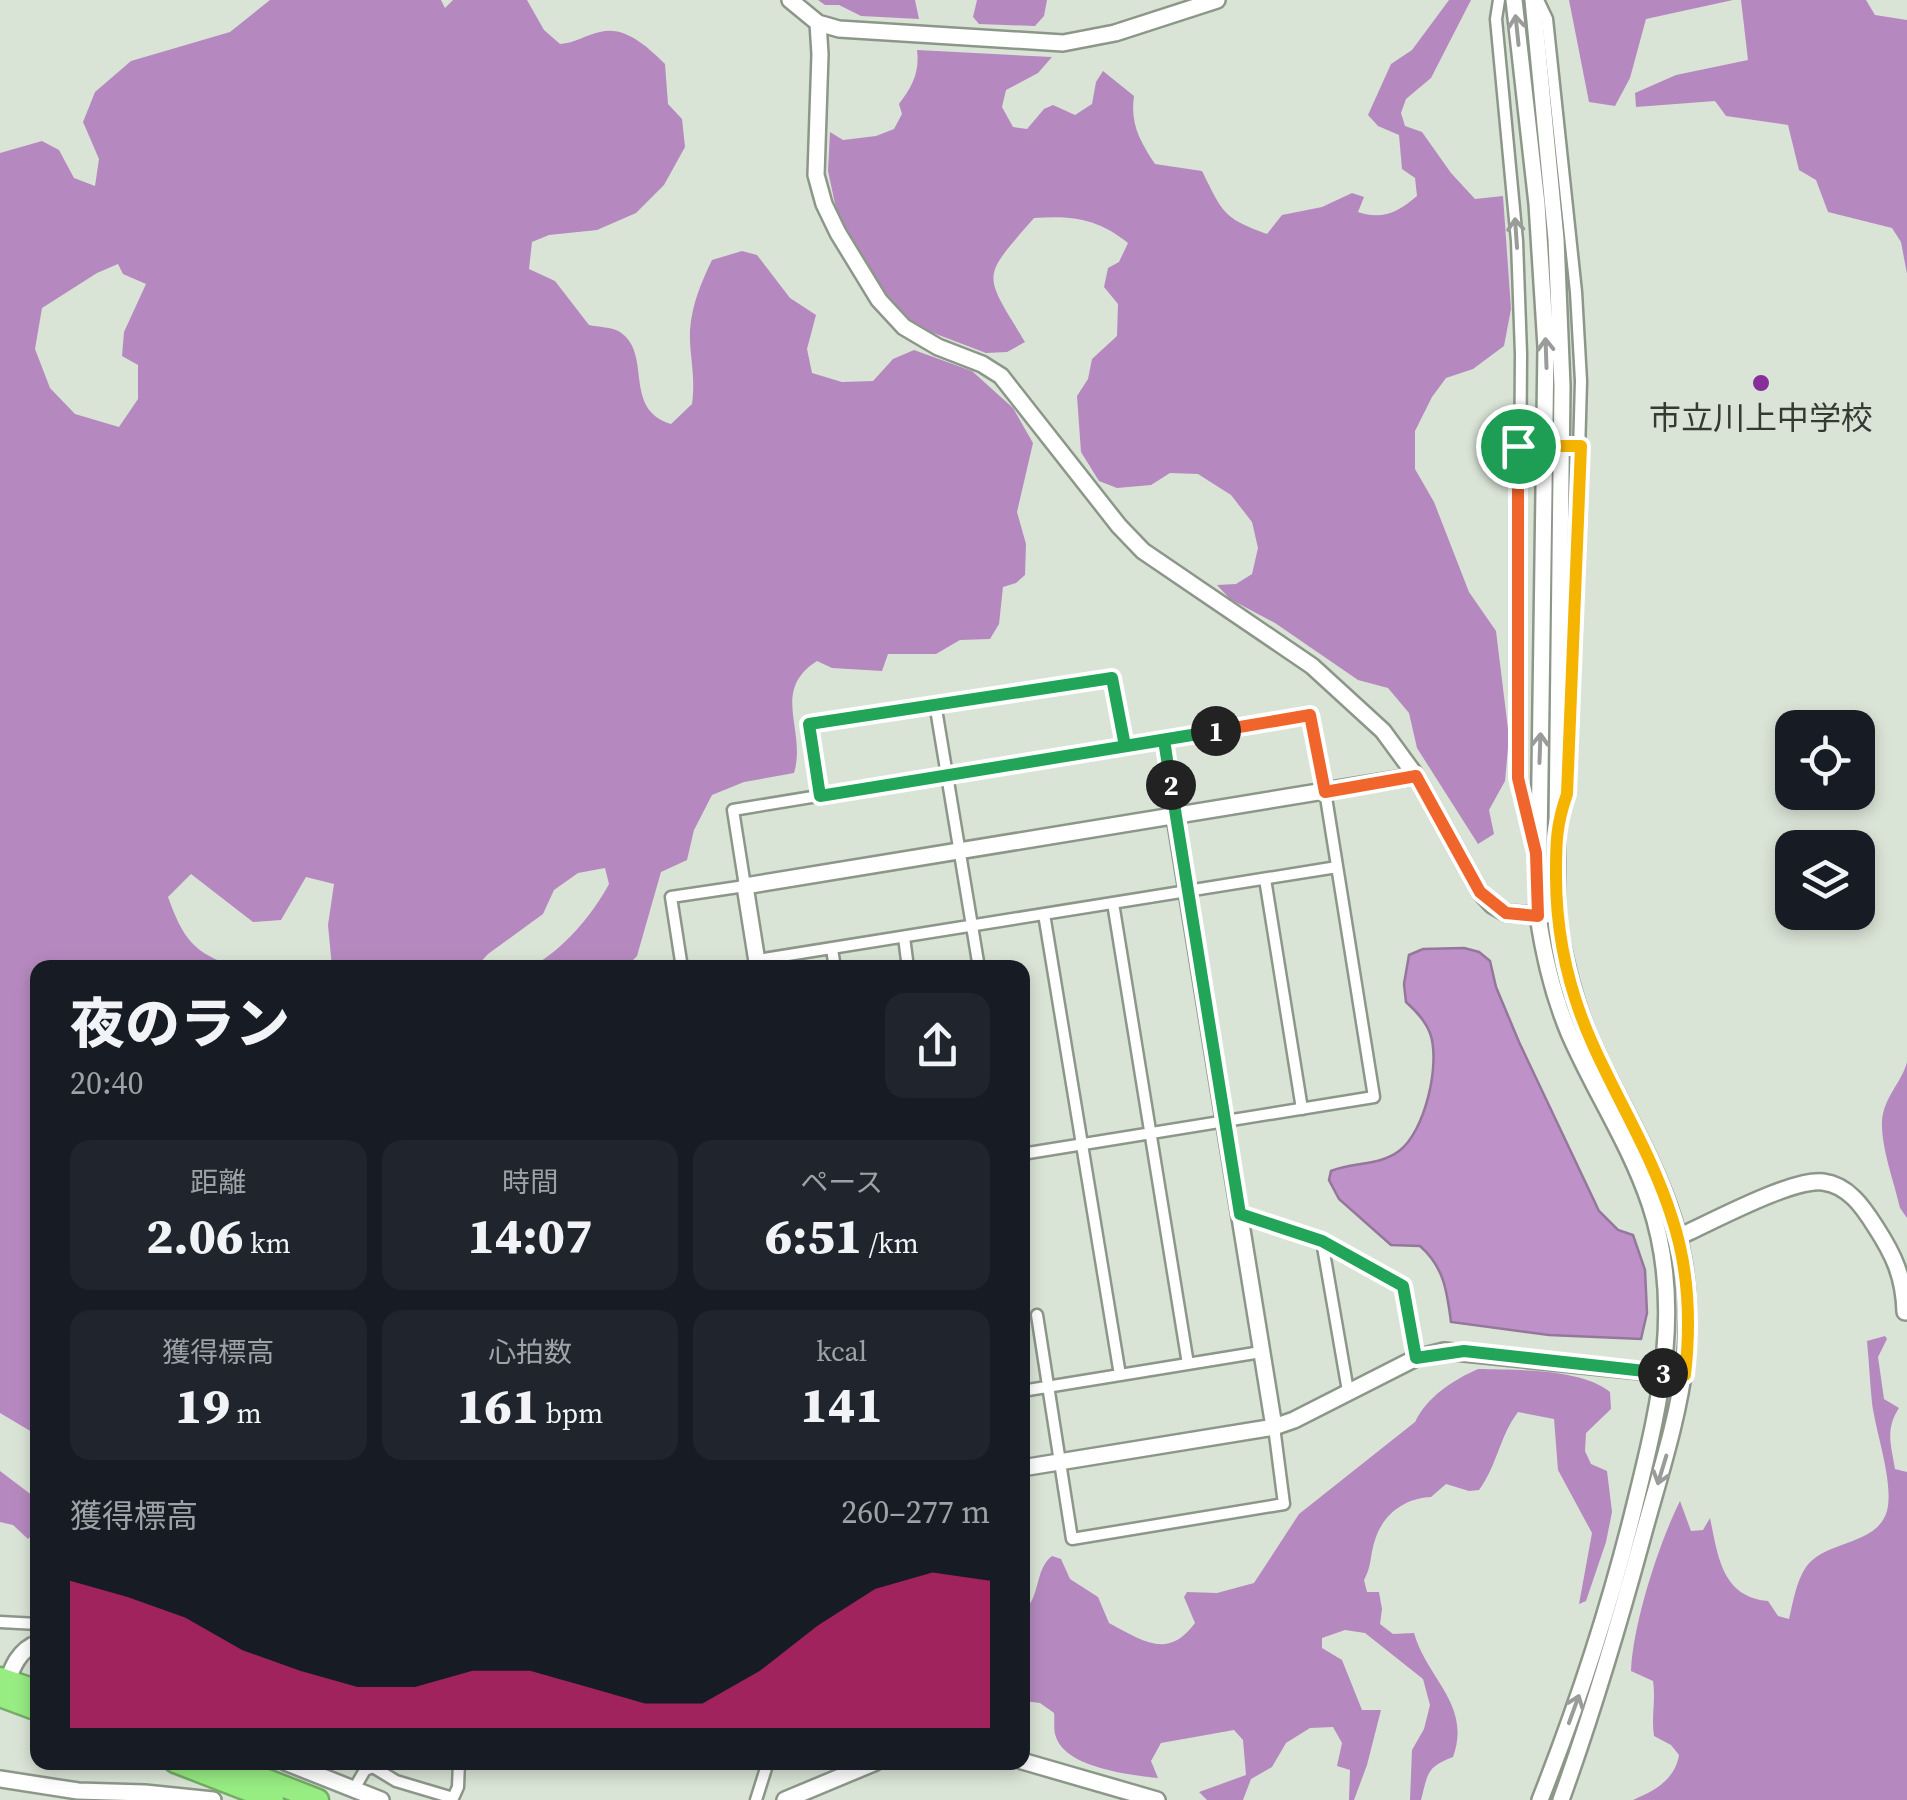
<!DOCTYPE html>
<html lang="ja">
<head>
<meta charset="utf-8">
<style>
  :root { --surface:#171b24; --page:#20242c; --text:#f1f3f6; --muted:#9ea1a6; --accent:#db2777 }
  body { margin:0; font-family:"Source Serif 4","Noto Sans JP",serif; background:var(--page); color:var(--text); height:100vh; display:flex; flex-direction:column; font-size:38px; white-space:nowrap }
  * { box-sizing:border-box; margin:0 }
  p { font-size:32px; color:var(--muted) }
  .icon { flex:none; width:55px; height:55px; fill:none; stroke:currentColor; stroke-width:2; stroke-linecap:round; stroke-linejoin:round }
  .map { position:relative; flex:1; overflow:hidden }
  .side { position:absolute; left:30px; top:960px; width:1000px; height:810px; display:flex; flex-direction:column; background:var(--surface); border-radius:20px; box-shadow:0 5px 15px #0003 }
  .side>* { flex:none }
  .fabs { position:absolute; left:1775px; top:710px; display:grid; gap:20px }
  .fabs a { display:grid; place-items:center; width:100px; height:100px; border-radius:20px; background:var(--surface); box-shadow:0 5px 15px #0003; font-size:50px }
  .pin { position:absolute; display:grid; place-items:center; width:85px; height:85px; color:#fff; margin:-42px; border:5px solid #fff; border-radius:50%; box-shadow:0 2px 10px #0007 }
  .km { position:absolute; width:50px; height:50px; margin:-25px; border-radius:50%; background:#222; color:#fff; font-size:28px; line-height:50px; text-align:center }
  .round { display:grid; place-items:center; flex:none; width:105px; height:105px; border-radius:20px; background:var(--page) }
  .head { display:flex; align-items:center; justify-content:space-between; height:170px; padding:0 40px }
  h1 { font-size:55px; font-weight:800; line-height:75px }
  .metrics { display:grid; grid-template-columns:repeat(3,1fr); gap:15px; height:170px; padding:10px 40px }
  .metrics div { display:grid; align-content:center; border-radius:20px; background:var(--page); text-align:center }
  .metrics b { font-size:50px; font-weight:800 }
  .metrics small { font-size:28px; font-weight:400 }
  .metrics p { font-size:28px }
  .chart { height:280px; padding:20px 40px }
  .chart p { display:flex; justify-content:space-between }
  .chart svg { width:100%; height:180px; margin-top:10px; fill:var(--accent); opacity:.7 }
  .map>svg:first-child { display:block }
  .forest { fill:#b589bf; fill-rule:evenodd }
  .water { fill:#be92c8; stroke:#95779b; stroke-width:2.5 }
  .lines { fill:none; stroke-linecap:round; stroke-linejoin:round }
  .street-casing { stroke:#8c978a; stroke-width:15 }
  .secondary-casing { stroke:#8c978a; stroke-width:20 }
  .highway-casing { stroke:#74ad66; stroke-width:25 }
  .street { stroke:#fff; stroke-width:10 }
  .secondary { stroke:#fff; stroke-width:15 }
  .highway { stroke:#97ec82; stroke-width:20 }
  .street-bridge-casing { stroke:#8c978a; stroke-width:15; stroke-linecap:butt }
  .street-bridge { stroke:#fff; stroke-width:10 }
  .oneway { stroke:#9a9c99 }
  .split-1-casing { stroke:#fff; stroke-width:20 }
  .split-2-casing { stroke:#fff; stroke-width:20 }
  .split-3-casing { stroke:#fff; stroke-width:20 }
  .split-4-casing { stroke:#fff; stroke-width:20 }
  .split-1 { stroke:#f0652b; stroke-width:12 }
  .split-2 { stroke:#22a559; stroke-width:12 }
  .split-3 { stroke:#22a559; stroke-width:12 }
  .split-4 { stroke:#f5b400; stroke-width:12 }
  .poi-dot { fill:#872e9a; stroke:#d9e4d6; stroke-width:4 }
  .labels { text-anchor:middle; stroke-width:8; stroke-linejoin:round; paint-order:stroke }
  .poi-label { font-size:32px; fill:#343933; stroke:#d9e4d6 }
</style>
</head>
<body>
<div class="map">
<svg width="1907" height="1800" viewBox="0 0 1907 1800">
  <rect width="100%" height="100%" fill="#d9e4d6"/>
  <path class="forest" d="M270,0H441L445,8L453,0H527L544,30L560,44C575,43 586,35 600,32C625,25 649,48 665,64L668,104L682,119L685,147L664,185L636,213L597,230L549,235L532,242L529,269L555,281L589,325C598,327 612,327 620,332C653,354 622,409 671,424L692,404C696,375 689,356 690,330C692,304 701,283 712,260L742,251L757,255L790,298L816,315L807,349L812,373L842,382L873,381L893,359L914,350L972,371L1013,408L1033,443L1017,512L1026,544L1025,575L1016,583L1003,587L999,624L990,639L960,640L936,654H888L882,671L832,668L817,661C770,691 807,730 794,773L744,782L712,795L694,830L687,860L661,872L637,956L626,967H532C564,948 591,917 609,884L605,868L578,873L554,890L543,914L488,954L476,967H332L328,925L334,884L306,877L281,920L253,922L191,874L168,897C183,938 193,954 237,967L38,968L37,1435L0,1413V153L42,141L59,150L74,178L95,186L99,159L83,122L95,92L131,61L230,32ZM118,264L123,274L146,284L124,332L122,356L138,365V399L119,427L75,414L50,388L35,349L42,308L97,273Z
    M818,0H915L919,19L861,16L839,5H825Z
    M977,0H1047L1044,16L1035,26L979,24L973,17Z
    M1449,0H1471L1431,78L1406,99L1401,113L1405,126L1422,132L1451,173L1475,199L1503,196L1511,309L1504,346L1473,369L1446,378L1432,397L1415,431V469L1434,502L1469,592L1496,631L1509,737L1505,781L1489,810L1494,834L1478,844L1417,748L1409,713L1388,688L1358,680L1275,623L1230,599L1217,585L1236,584L1252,574L1258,548L1252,522L1231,495L1198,474L1170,473L1151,485L1117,488L1099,481L1081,452L1077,396L1088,379L1092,359L1117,336L1118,304L1104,287L1108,268L1119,262L1128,243C1099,219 1072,215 1034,218C980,280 983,272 1025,342L1007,352L986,353L915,326L881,288L837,213L828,171L830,132L843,140L876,136L894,129L902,114L899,104C912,87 920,72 917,50L1052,57L1038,73L1006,90L1002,107L1013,127L1027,129L1044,109L1053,105L1075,115L1092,104L1096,82L1103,71L1134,96C1130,124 1140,141 1155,164L1202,171C1223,213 1223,218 1267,234L1282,215L1322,207L1352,193L1364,197L1358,212C1382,220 1397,213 1417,196L1415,178L1402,169L1399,135L1378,126L1368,115L1391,64L1412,50Z
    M1569,0H1733L1646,19L1630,78L1615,106L1589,102Z
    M1741,0H1866L1875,15L1907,20V274L1901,242L1892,228L1828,212L1816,180L1799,170L1788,125L1726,116L1715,101L1636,107L1635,93L1676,75L1748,60Z
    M1907,1062V1218L1900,1208C1894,1181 1881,1148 1882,1121C1883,1098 1902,1082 1907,1062Z
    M1885,1336L1887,1339L1878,1357L1884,1399L1899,1408C1885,1429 1891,1445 1895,1469L1907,1472V1800H1633C1654,1791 1675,1780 1679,1755L1671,1745L1654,1736C1651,1717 1656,1700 1653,1681L1631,1671C1633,1623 1659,1543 1680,1501L1691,1531L1703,1530L1710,1518C1718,1556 1722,1597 1768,1601L1778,1616L1789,1619C1793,1602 1796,1582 1806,1567C1825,1540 1877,1546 1887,1511C1894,1482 1876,1434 1872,1403C1870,1383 1869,1362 1867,1341Z
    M1478,1369C1514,1370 1582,1368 1610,1392L1611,1409L1586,1433L1585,1451L1591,1464L1607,1471L1612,1512L1606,1542L1586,1601L1579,1604L1592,1533L1558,1470L1554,1419L1518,1412C1500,1435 1497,1466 1479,1490L1469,1491L1446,1484L1431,1497C1405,1498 1383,1514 1375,1540C1370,1554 1372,1566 1364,1580L1367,1592H1379L1382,1609L1380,1624L1393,1634L1414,1633C1427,1679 1472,1705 1453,1757C1426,1767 1428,1774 1421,1800H1410L1412,1750L1424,1729L1430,1705L1423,1679L1365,1633L1345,1630L1322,1638V1648L1342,1660L1362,1710H1381L1367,1765L1354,1800H1349L1350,1770L1337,1766L1342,1743L1333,1727L1310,1728L1286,1743L1272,1767L1251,1779L1243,1800H1207L1199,1792L1246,1775L1243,1740L1234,1730L1161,1743L1151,1761L1158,1778C1131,1775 1066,1768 1056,1737C1053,1730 1055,1720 1054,1713L1040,1703L1023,1701V1611C1041,1598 1034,1570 1052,1556L1061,1559L1070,1579L1098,1597L1109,1623C1143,1641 1168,1660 1195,1623L1184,1597L1187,1592L1217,1593L1254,1583L1299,1514L1415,1422C1427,1397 1453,1380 1478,1369Z
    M0,1471L37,1499V1531L28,1539L13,1525L0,1522Z"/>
  <path class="water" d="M1464,948L1479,952L1490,961L1496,987L1519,1042L1599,1211L1618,1230L1633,1235L1645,1270L1647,1313L1641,1339L1549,1335L1451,1322C1447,1291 1444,1267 1420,1246L1391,1245L1339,1199L1329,1180L1331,1171C1353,1162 1379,1166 1399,1151C1425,1132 1441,1063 1430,1033C1425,1020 1416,1011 1406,1002L1404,984L1409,955L1423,949Z"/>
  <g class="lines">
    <g class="street-casing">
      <path id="street" d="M1499,0L1496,19L1517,241L1521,354L1518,778L1535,847
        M1538,0L1547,19L1576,292L1581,381L1571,741L1567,794L1560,814
        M935,703L979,968
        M1164,740L1175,817
        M820,796L809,724L1112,678L1125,746
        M1265,879L1302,1109
        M1113,903L1188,1364
        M1044,914L1120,1375
        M904,937L908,968
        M832,949L835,968
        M757,960L1337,867
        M682,968L671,897L745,886L733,810L1310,715L1325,791L1374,1097L1022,1154
        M1240,1214L1322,1241L1403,1287L1416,1358
        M1322,1241L1348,1391
        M1037,1315L1072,1539L1284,1504L1274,1427
        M1022,1391L1261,1352
        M0,1622L38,1624
        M354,1789L365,1770L373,1767L396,1781L453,1798L458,1787L459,1762
        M756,1800L768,1762"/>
    </g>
    <g class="secondary-casing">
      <path id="secondary" d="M790,0L818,23L839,29L1063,43L1115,33L1217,0
        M1514,0L1537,204L1546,347L1538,916C1544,956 1553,995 1569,1033C1594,1091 1630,1144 1650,1204C1683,1303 1661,1399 1637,1496C1612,1600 1579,1701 1540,1800
        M1533,0L1556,239L1562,386L1556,916C1565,961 1574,1005 1594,1047C1620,1104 1654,1159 1673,1219C1709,1334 1672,1429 1642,1539C1618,1627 1592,1714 1561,1800
        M818,23L820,54L816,175L824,204L838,233L879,300L904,327L938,347L982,364L1001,376L1119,526L1143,551L1312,666L1383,731L1416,776L1480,892L1492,905L1506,913L1544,916
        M1175,817L1274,1427
        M758,968L745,886L1416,776
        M1678,1237C1710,1223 1792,1178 1823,1182C1848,1185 1863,1207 1875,1226C1894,1255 1904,1277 1905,1312
        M1022,1468L1274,1427L1294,1420L1416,1358L1444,1351L1671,1374
        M4,1690C11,1671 17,1650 38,1643
        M1022,1761L1157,1800
        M285,1762L381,1800
        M0,1779L78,1791L145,1793L213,1800
        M785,1800L876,1762"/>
    </g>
    <g class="highway-casing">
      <path id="highway" d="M0,1678L38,1691
        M0,1696L38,1710
        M175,1762L273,1800
        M221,1762L318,1800"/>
    </g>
    <use href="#street" class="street"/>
    <use href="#secondary" class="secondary"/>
    <use href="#highway" class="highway"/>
    <g class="street-bridge-casing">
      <path id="street-bridge" d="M1519,446H1581"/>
    </g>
    <use href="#street-bridge" class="street-bridge"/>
  </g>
  <defs><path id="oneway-shaft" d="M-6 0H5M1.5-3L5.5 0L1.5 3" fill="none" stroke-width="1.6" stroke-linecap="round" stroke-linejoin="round" transform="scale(2.5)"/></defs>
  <g class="oneway">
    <use href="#oneway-shaft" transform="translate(1517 30) rotate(-96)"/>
    <use href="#oneway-shaft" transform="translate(1516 233) rotate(-94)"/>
    <use href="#oneway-shaft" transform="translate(1546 353) rotate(-92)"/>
    <use href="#oneway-shaft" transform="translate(1540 748) rotate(-88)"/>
    <use href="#oneway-shaft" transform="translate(1662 1470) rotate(107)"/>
    <use href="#oneway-shaft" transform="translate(1574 1709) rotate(-70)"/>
  </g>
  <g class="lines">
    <g class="split-1-casing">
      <path id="split-1" d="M1216,731L1310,715L1325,792L1416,776L1480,892L1506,913L1538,916L1536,853L1518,778V446"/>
    </g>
    <g class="split-2-casing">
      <path id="split-2" d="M1171,785L1164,740C1050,759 935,777 820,796L809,724L1112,678L1125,746L1216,731"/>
    </g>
    <g class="split-3-casing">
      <path id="split-3" d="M1171,785L1240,1214L1322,1241L1403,1286L1416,1358L1464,1351L1663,1373"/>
    </g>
    <g class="split-4-casing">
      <path id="split-4" d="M1518,446H1581L1567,794C1556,825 1556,844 1556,876C1556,934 1569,992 1593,1045C1619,1103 1653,1157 1672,1218C1689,1269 1691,1322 1685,1375L1663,1373"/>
    </g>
    <use href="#split-1" class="split-1"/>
    <use href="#split-2" class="split-2"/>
    <use href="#split-3" class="split-3"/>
    <use href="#split-4" class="split-4"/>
  </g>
  <circle class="poi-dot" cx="1761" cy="383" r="10"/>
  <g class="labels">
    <g class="poi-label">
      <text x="1761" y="429">市立川上中学校</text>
    </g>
  </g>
</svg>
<div class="fabs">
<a><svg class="icon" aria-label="locate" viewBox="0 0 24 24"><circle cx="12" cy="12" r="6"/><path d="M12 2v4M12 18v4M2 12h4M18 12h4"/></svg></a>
<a><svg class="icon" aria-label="layers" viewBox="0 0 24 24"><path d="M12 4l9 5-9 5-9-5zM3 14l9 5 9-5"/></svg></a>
</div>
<div class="pin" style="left:1518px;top:446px;background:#1e9e55"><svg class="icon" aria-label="arrive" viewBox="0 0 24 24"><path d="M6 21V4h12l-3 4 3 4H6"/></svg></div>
<b class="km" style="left:1216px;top:731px">1</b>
<b class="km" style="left:1171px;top:785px">2</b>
<b class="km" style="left:1663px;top:1373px">3</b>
<section class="side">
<div class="head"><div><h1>夜のラン</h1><p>20:40</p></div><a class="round"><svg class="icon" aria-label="share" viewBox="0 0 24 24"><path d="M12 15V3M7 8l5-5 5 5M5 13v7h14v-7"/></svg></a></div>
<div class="metrics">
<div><p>距離</p><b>2.06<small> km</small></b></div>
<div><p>時間</p><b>14:07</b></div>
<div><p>ペース</p><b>6:51<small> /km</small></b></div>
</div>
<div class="metrics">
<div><p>獲得標高</p><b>19<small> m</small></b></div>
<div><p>心拍数</p><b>161<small> bpm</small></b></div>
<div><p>kcal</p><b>141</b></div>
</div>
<div class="chart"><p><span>獲得標高</span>260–277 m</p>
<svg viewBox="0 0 160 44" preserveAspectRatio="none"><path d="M0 44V8L10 12L20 17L30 25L40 30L50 34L60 34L70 30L80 30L90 34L100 38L110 38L120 30L130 19L140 10L150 6L160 8V44z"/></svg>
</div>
</section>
</div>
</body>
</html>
